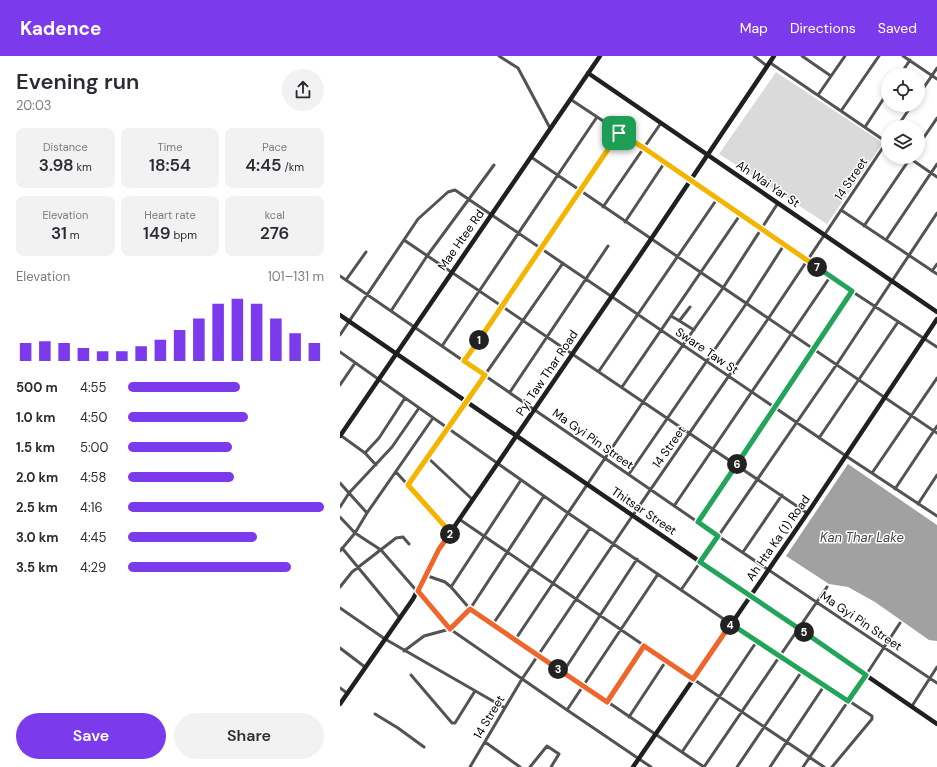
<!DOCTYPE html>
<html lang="en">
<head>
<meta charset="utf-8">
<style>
  :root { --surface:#fff; --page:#f2f2f3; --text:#2b2b33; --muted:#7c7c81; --accent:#7c3aed }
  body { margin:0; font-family:"DM Sans",sans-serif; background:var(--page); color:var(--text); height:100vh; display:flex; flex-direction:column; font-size:15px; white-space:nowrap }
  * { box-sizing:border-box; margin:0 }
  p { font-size:13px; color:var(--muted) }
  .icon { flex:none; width:22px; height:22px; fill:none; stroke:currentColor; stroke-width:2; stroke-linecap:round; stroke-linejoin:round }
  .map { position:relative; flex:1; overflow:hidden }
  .drawer { display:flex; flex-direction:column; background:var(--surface); width:340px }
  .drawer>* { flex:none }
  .buttons { position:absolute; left:541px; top:12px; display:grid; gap:8px }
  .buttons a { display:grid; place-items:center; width:44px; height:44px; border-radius:50%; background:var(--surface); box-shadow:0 2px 6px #0003; font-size:20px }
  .pin { position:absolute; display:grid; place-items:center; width:34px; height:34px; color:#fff; margin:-17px; border-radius:8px; box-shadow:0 2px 6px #0006 }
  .km { position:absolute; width:20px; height:20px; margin:-10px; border-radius:50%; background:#222; color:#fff; font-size:11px; line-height:20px; text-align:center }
  .round { display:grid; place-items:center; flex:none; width:42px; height:42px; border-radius:21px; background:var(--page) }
  .overview { display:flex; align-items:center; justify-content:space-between; height:68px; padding:0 16px }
  h1 { font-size:22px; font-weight:600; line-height:30px }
  .metrics { display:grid; grid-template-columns:repeat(3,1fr); gap:6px; height:68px; padding:4px 16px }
  .metrics div { display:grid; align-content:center; border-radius:8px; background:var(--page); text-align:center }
  .metrics b { font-size:17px; font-weight:600 }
  .metrics small { font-size:11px; font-weight:400 }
  .metrics p { font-size:11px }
  .chart { height:112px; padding:8px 16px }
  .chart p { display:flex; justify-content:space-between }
  .chart svg { width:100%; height:72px; margin-top:4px; stroke:var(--accent); stroke-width:6 }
  .button { display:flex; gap:8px; margin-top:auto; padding:8px 16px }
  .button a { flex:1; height:46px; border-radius:24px; background:var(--accent); color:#fff; font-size:16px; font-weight:600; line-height:46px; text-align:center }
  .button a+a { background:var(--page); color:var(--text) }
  ul { padding:0 16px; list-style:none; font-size:13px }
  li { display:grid; grid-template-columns:64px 48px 1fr; align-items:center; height:30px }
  li i { height:10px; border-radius:5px; background:var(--accent) }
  header { display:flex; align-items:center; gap:24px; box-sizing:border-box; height:56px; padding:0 20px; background:var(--accent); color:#fff }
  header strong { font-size:19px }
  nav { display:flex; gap:22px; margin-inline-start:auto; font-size:14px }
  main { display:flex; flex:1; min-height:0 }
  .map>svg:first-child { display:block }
  .green { fill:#dadada }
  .water { fill:#a1a1a1 }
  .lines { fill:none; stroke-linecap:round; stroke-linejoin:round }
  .street { stroke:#535353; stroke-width:3 }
  .secondary { stroke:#202020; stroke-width:4.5 }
  .split-1-casing { stroke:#fff; stroke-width:8 }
  .split-2-casing { stroke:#fff; stroke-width:8 }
  .split-3-casing { stroke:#fff; stroke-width:8 }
  .split-4-casing { stroke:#fff; stroke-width:8 }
  .split-5-casing { stroke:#fff; stroke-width:8 }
  .split-6-casing { stroke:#fff; stroke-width:8 }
  .split-7-casing { stroke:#fff; stroke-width:8 }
  .split-8-casing { stroke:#fff; stroke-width:8 }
  .split-1 { stroke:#f5b400; stroke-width:5 }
  .split-2 { stroke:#f5b400; stroke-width:5 }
  .split-3 { stroke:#f0652b; stroke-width:5 }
  .split-4 { stroke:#f0652b; stroke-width:5 }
  .split-5 { stroke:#22a559; stroke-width:5 }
  .split-6 { stroke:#22a559; stroke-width:5 }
  .split-7 { stroke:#22a559; stroke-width:5 }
  .split-8 { stroke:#f5b400; stroke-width:5 }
  .labels { text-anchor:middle; stroke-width:3; stroke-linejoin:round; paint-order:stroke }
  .street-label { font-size:12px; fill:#000; stroke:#fff }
  .water-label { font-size:13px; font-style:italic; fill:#424242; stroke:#fff }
</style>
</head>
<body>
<header>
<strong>Kadence</strong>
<nav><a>Map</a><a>Directions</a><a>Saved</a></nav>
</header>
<main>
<section class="drawer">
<div class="overview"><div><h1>Evening run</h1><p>20:03</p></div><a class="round"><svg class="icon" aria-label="share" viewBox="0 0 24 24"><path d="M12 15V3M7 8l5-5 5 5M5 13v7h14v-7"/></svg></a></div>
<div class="metrics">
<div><p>Distance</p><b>3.98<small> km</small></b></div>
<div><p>Time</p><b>18:54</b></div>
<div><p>Pace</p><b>4:45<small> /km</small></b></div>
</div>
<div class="metrics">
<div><p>Elevation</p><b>31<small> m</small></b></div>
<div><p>Heart rate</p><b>149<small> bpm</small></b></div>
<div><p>kcal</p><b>276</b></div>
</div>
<div class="chart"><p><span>Elevation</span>101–131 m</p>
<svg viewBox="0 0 160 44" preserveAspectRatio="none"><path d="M5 44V33M15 44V32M25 44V33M35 44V36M45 44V38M55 44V38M65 44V35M75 44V31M85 44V25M95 44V18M105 44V9M115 44V6M125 44V9M135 44V18M145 44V27M155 44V33"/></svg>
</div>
<ul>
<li><b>500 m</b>4:55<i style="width:57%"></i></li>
<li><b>1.0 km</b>4:50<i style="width:61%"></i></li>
<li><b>1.5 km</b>5:00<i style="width:53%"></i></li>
<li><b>2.0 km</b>4:58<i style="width:54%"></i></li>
<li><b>2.5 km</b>4:16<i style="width:100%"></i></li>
<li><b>3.0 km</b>4:45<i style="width:66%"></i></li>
<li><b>3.5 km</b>4:29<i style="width:83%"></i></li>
</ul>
<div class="button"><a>Save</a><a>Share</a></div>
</section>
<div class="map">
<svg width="597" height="711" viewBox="0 0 597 711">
  <rect width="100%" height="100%" fill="#fff"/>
  <path class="green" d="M436,16L543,87L487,168L379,98Z"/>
  <path class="water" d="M508,408L597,469V585L589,584L535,546L508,531L489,528L446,500Z"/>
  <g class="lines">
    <path class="street" d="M159,0L178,12L210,72
      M414,0L427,10
      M462,0L491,20
      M563,0L597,23
      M429,6L548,87
      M560,19L570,4
      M478,39L505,0
      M578,40L597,12
      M230,43L304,92L490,221L597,291
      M501,55L539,0
      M525,71L548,36
      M557,71L572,49
      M578,90L597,62
      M191,101L597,377
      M568,101L597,121
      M263,151L321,67
      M501,154L597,218
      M285,166L325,106
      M524,170L571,101
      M64,184L467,457
      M546,184L597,108
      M592,215L597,208
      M0,220L378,480L597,627
      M6,224L26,196
      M51,255L87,200L154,109
      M331,260L338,264H340L350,251
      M338,264L354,274
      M0,279L78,163L108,136L115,134L506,400L597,460
      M102,290L257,61
      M0,296L228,457L391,568L532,660V663L492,711
      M124,305L279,77
      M259,315L377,143
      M0,329L15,307
      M282,331L400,159
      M170,336L268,190
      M0,379L25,397L36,409
      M479,382L558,266
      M25,397L39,382L65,342
      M87,401L133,444
      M56,416L111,476
      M532,417L597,322
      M289,418L406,248L444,189
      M0,427L27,457
      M68,429L223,207
      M555,433L597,370
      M578,448L597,419
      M334,450L490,221
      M0,451L9,437L52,391L79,352
      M0,461L15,477L41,494L110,573L227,654L311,711
      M119,463L353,623L484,711
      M358,466L512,235
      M2,492L60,562
      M0,495L15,477L27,457L93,362
      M403,496L442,439
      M85,519L105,526L111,531L130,553L364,711
      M0,531L12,516L56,482L63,481L69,488
      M111,531L181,424
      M341,534L497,308L597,157
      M0,552L45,583L165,652
      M153,568L303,346L383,232L438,147
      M175,584L250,472
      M0,592L25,611
      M64,595L84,580L110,573L130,553L204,440
      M223,616L297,503
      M71,619L112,667H115L135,635
      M0,632L7,637
      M267,646L304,590
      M572,650L597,611
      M227,654L318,518
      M35,658L58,672L84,691
      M289,661L326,605
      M145,686L180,711
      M342,696L417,585
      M130,711L182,623L293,459L428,263L548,84
      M190,711L207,690L219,698L211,711
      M364,711L487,531
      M397,711L462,615
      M430,711L484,630
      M463,711L526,619L560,567"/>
    <path class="secondary" d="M248,17L597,256
      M0,259L597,668
      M0,380L260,0
      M0,648L73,543L99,493L311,183L434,0
      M293,711L471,452L597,263"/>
  </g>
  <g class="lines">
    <g class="split-1-casing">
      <path id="split-1" d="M139,284L279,77"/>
    </g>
    <g class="split-2-casing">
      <path id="split-2" d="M110,478V476L68,429L145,319L124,305L139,284"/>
    </g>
    <g class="split-3-casing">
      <path id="split-3" d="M110,478L99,493L78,535L110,573L130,553L218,613"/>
    </g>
    <g class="split-4-casing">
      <path id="split-4" d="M218,613L267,646L304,590L353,623L390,569"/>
    </g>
    <g class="split-5-casing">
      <path id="split-5" d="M390,569L391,568L508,645L526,619L464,576"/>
    </g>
    <g class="split-6-casing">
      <path id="split-6" d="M397,408L358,466L378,480L360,506L464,576"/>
    </g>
    <g class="split-7-casing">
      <path id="split-7" d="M397,408L512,235L477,211"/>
    </g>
    <g class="split-8-casing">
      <path id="split-8" d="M279,77L304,92L477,211"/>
    </g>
    <use href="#split-1" class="split-1"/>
    <use href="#split-2" class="split-2"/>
    <use href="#split-3" class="split-3"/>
    <use href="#split-4" class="split-4"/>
    <use href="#split-5" class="split-5"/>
    <use href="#split-6" class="split-6"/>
    <use href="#split-7" class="split-7"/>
    <use href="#split-8" class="split-8"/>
  </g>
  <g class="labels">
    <g class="street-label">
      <text transform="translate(511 123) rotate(-56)" y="4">14 Street</text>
      <text transform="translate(428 128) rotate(34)" y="4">Ah Wai Yar St</text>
      <text transform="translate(121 184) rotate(-55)" y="4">Mae Htee Rd</text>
      <text transform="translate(367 295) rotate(34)" y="4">Sware Taw St</text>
      <text transform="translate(207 317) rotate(-56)" y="4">Pyi Taw Thar Road</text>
      <text transform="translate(253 383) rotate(35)" y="4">Ma Gyi Pin Street</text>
      <text transform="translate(329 391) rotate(-55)" y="4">14 Street</text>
      <text transform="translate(304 455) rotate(34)" y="4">Thitsar Street</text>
      <text transform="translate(438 482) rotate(-55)" y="4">Ah Hta Ka (1) Road</text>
      <text transform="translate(521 565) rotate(34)" y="4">Ma Gyi Pin Street</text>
      <text transform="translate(149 661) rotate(-59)" y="4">14 Street</text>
    </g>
    <g class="water-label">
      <text x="522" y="486">Kan Thar Lake</text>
    </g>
  </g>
</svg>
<div class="buttons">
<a><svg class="icon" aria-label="locate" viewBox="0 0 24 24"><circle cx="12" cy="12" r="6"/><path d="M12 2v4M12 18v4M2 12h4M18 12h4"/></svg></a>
<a><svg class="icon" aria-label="layers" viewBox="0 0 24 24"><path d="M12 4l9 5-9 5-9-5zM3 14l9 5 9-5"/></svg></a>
</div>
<div class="pin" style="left:279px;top:77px;background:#1e9e55"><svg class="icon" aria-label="arrive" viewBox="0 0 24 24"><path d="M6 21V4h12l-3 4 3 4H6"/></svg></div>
<b class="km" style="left:139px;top:284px">1</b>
<b class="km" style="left:110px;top:478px">2</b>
<b class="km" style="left:218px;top:613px">3</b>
<b class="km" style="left:390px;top:569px">4</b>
<b class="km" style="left:464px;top:576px">5</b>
<b class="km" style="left:397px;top:408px">6</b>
<b class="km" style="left:477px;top:211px">7</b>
</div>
</main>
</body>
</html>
